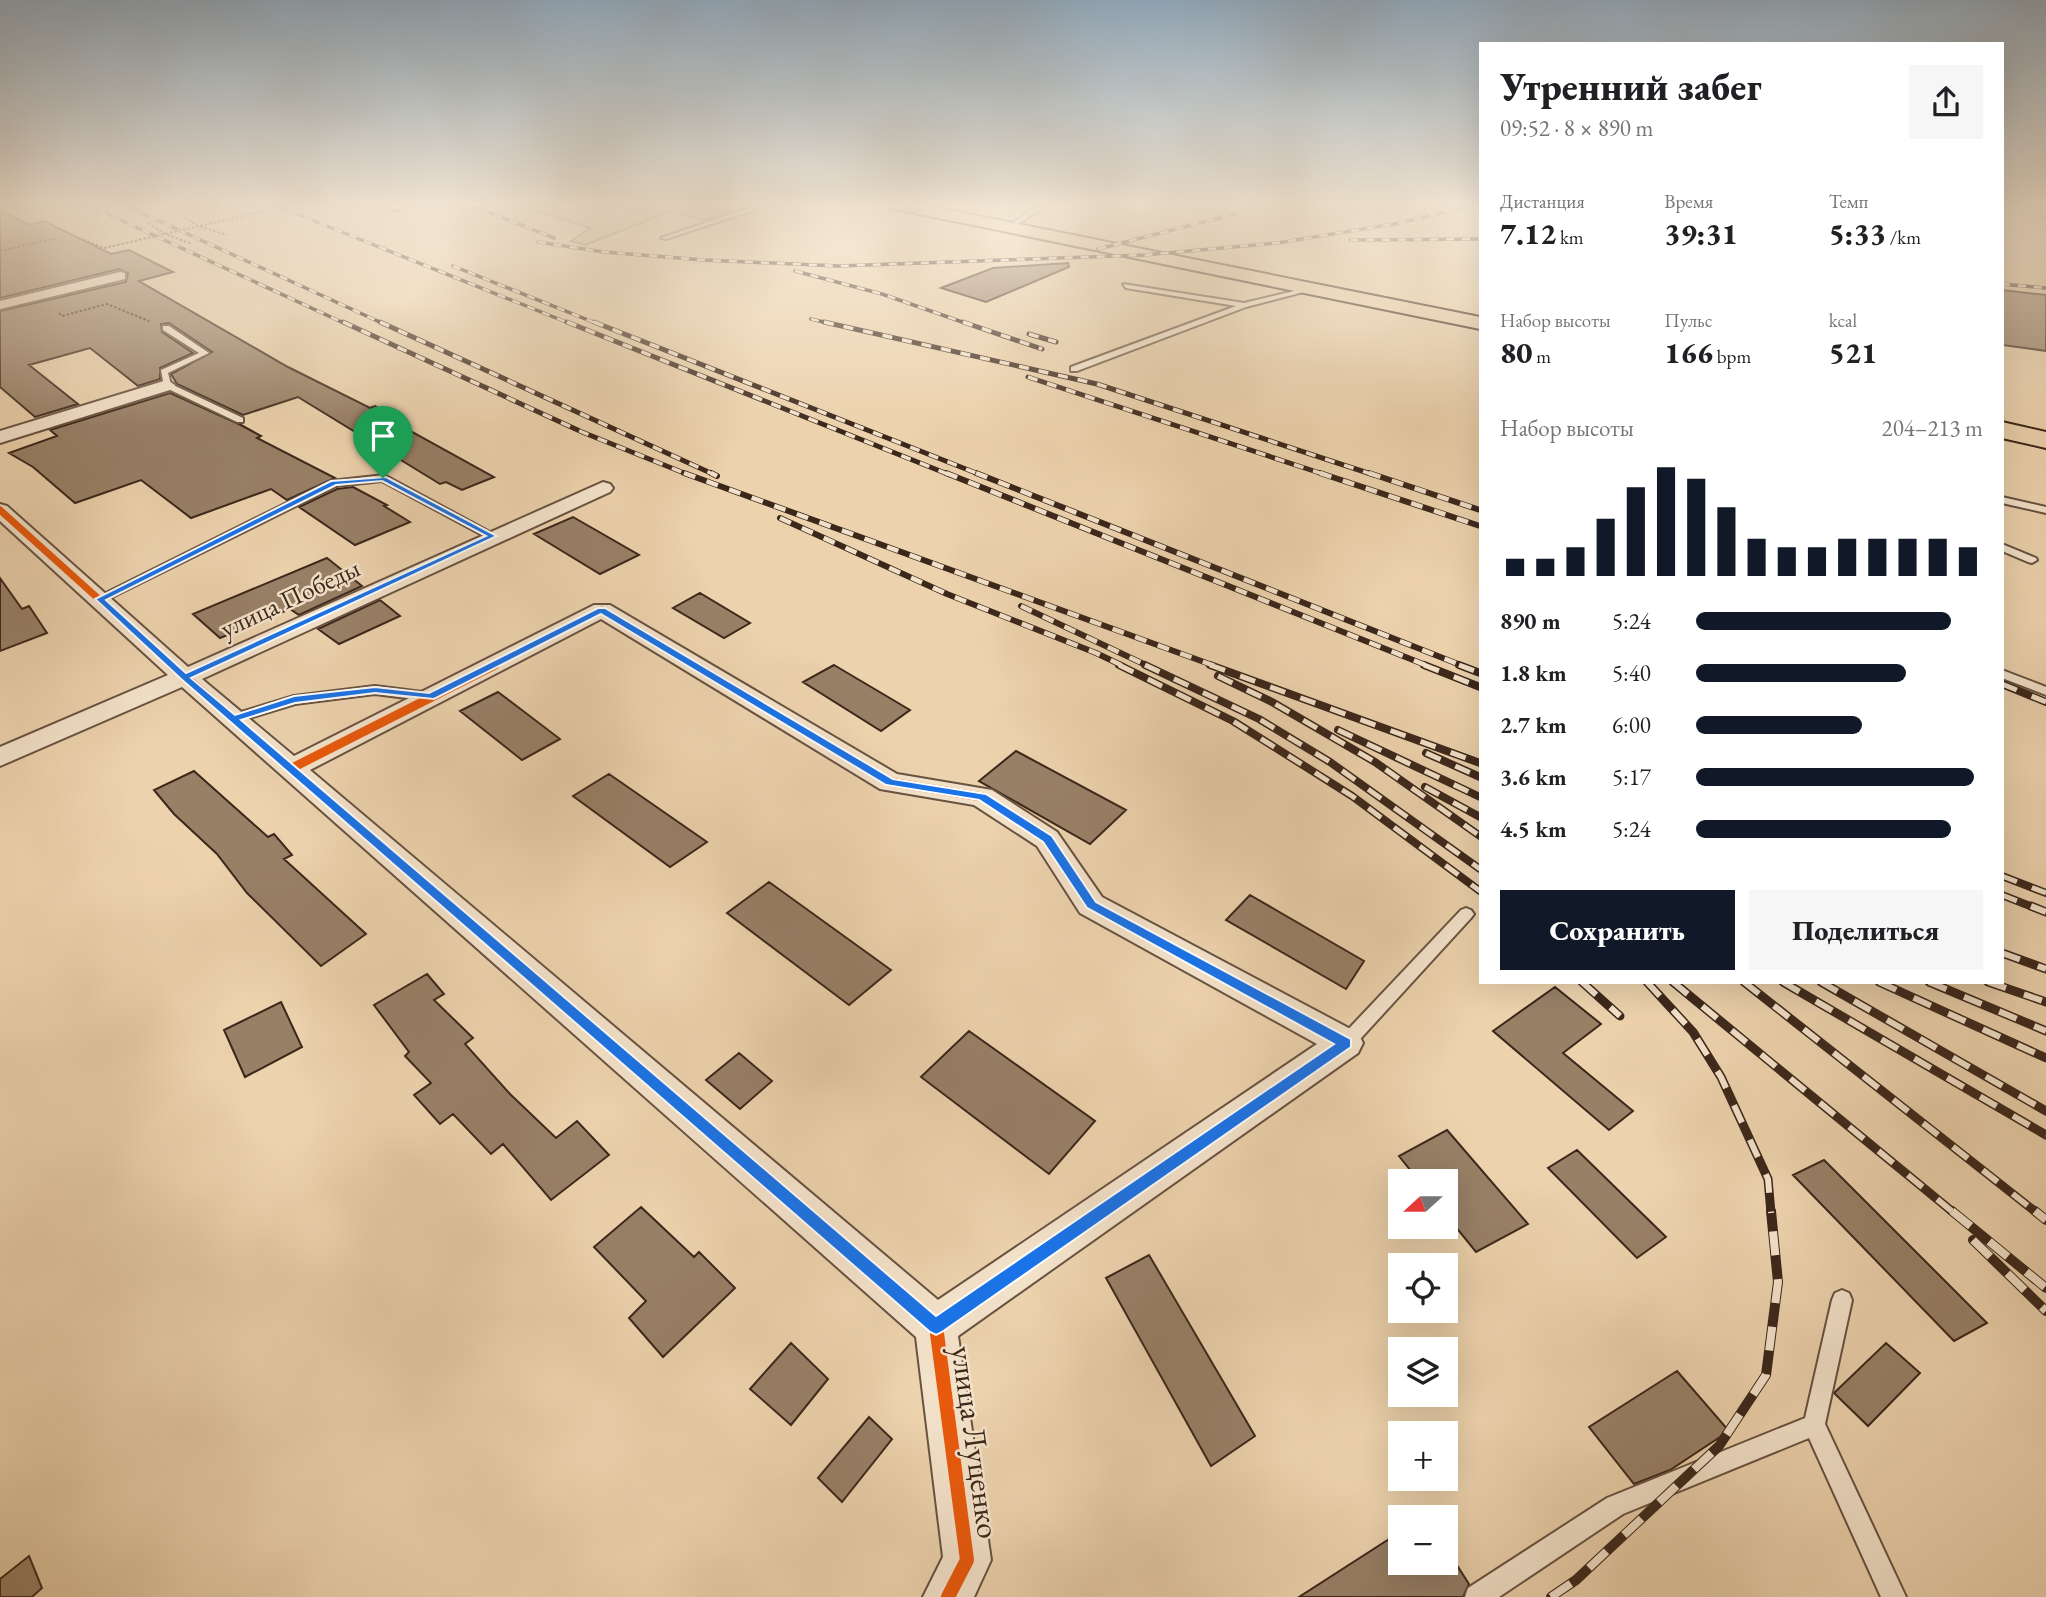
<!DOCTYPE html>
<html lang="ru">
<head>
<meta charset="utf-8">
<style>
  :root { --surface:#fff; --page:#f6f6f6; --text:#202124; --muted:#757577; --accent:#111827 }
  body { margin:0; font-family:"EB Garamond",serif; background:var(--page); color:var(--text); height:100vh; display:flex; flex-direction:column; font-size:26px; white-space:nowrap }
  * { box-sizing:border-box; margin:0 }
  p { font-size:23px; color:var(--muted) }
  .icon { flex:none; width:38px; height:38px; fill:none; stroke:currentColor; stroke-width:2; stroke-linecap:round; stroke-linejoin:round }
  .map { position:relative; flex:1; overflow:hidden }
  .drawer { position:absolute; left:1479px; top:42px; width:525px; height:942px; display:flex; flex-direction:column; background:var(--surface); border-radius:0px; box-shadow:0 7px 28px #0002 }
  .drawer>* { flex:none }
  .needle { width:46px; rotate:249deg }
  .controls { position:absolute; left:1388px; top:1169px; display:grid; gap:14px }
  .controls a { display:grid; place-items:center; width:70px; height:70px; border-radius:0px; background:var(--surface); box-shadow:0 7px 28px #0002; font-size:35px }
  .pin { position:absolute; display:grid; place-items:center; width:60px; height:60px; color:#fff; margin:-72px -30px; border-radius:50% 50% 50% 0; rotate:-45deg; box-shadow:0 0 7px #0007 }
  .pin .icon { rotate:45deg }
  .round { display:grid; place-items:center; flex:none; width:74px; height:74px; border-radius:0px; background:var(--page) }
  .overview { display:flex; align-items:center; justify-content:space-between; height:119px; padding:0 21px }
  h1 { font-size:38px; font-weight:800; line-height:52px }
  .metrics { display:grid; grid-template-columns:repeat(3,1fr); gap:10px; height:119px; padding:7px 21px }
  .metrics div { display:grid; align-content:center }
  .metrics b { font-size:30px; font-weight:800 }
  .metrics small { font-size:19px; font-weight:400 }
  .metrics p { font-size:19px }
  .chart { height:196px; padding:14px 21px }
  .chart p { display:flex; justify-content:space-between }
  .chart svg { width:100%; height:126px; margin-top:7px; stroke:var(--accent); stroke-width:6 }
  .cta { display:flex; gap:14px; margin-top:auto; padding:14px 21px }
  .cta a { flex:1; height:80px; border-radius:0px; background:var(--accent); color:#fff; font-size:28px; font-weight:800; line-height:80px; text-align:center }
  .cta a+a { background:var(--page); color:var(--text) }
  ul { padding:0 21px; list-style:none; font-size:23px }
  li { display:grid; grid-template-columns:112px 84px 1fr; align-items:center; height:52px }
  li i { height:18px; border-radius:9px; background:var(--accent) }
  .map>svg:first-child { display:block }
  .green { fill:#ceb594; stroke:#856e58; stroke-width:2 }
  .building { fill:#988067; stroke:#3c271b; stroke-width:2 }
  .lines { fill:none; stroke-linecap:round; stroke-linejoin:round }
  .lane-casing { stroke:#685240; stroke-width:4 }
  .street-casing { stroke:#685240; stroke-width:4 }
  .primary-casing { stroke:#3c271b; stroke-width:4 }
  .path { stroke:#3c271b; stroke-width:2; stroke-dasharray:2.5 2; stroke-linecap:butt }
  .lane { fill:#f3e2ca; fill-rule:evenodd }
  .street { fill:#f3e2ca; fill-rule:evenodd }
  .primary { fill:#ecd2ad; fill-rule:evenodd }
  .rail-far5-casing { stroke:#3c271b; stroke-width:3.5 }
  .rail-far4-casing { stroke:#3c271b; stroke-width:5 }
  .rail-far3-casing { stroke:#3c271b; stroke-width:6 }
  .rail-far2-casing { stroke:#3c271b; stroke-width:8 }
  .rail-far1-casing { stroke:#3c271b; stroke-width:9 }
  .rail-casing { stroke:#3c271b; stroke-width:10 }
  .rail-far5 { stroke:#f3e2ca; stroke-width:2.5; stroke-dasharray:8; stroke-linecap:butt }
  .rail-far4 { stroke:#f3e2ca; stroke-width:3.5; stroke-dasharray:10; stroke-linecap:butt }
  .rail-far3 { stroke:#f3e2ca; stroke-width:4.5; stroke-dasharray:12; stroke-linecap:butt }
  .rail-far2 { stroke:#f3e2ca; stroke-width:5; stroke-dasharray:16; stroke-linecap:butt }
  .rail-far1 { stroke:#f3e2ca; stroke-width:6; stroke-dasharray:19; stroke-linecap:butt }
  .rail { stroke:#f3e2ca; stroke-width:8; stroke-dasharray:24; stroke-linecap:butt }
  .path-bridge { stroke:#3c271b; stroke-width:2; stroke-dasharray:2.5 2; stroke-linecap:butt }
  .cycleway-far3-casing { stroke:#f3e2ca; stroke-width:10 }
  .cycleway-far2-casing { stroke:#f3e2ca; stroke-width:13 }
  .cycleway-far1-casing { stroke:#f3e2ca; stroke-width:15 }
  .cycleway-casing { stroke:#f3e2ca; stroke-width:18 }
  .cycleway-far3 { stroke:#e8590c; stroke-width:7 }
  .cycleway-far2 { stroke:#e8590c; stroke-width:9 }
  .cycleway-far1 { stroke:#e8590c; stroke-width:10 }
  .cycleway { stroke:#e8590c; stroke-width:14 }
  .route { fill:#1a73e8; stroke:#fff; stroke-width:2; fill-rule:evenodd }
  .labels { text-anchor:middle; stroke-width:5; stroke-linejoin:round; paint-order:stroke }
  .street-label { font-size:26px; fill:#3c271b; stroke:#f3e2ca }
  .near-street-label { font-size:32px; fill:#3c271b; stroke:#f3e2ca }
</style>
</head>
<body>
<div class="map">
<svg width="2046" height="1597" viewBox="0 0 2046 1597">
  <rect width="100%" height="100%" fill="#ecd2ad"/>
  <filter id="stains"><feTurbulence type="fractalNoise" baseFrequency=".00286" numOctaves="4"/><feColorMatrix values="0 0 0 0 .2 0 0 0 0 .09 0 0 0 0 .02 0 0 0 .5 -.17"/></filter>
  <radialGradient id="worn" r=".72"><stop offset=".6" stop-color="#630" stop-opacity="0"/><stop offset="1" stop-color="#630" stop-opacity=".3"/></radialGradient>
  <path class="green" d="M514,203H696L730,211L704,220L669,212L585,245L571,241L590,228Z"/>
  <path class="building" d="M0,210L29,225L44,221L111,254L129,250L173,272L139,281L288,367L370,408L375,406L408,425L403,427L494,477L462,490L446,482L440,484L298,397L243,415L177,384L171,374L212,352L169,323L161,324L162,332L193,353L160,368V379L138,386L90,348L29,365L78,404L35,417L0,387V311L126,282L128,273L119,269L0,298Z
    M1068,263L1069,267L986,302L941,288L993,268Z
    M2002,290L2046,295V351L2002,345Z
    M170,393L241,425L261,436L257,438L335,478L287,500L271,489L191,518L141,480L75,503L33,467L9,453L57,436L50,430Z
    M353,487L387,505L384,506L410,522L355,545L299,507L337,489Z
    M573,517L639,555L600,574L534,534Z
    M327,558L362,586L299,615L290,609L220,638L193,614Z
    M0,578L22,609L29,606L47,633L0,651Z
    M700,593L750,623L724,638L673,608Z
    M380,600L400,616L339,644L318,629Z
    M834,665L910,710L881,731L803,682Z
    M498,692L560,739L522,760L460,711Z
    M1016,751L1126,810L1090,844L979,781Z
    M194,771L268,837L274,834L292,855L284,859L366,934L321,966L247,893L217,854L174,814L154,790Z
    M609,774L707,842L670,867L573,796Z
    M769,882L891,970L849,1005L727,913Z
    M1250,895L1364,961L1346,989L1226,920Z
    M427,974L444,994L434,1000L473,1038L465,1044L510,1094L556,1138L577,1121L609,1155L551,1200L503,1144L491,1154L453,1114L440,1124L414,1095L431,1083L405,1056L409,1052L374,1005Z
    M1555,987L1601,1024L1563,1053L1633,1111L1609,1130L1493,1031Z
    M281,1002L302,1047L245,1077L224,1030Z
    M969,1031L1095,1121L1049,1174L921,1077Z
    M739,1053L772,1081L740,1109L706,1080Z
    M1447,1130L1528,1224L1476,1252L1446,1215V1181H1419L1399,1156Z
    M1577,1150L1666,1237L1637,1258L1548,1168Z
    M1824,1160L1987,1323L1954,1341L1793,1175Z
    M641,1207L694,1257L699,1252L735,1288L663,1357L629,1318L646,1301L594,1247Z
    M1149,1255L1255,1436L1211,1466L1106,1278Z
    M791,1343L828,1379L791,1425L750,1389Z
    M1886,1343L1920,1373L1868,1426L1834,1393Z
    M1677,1371L1729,1431L1670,1470L1634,1484L1589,1427Z
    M869,1417L892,1439L842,1502L818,1478Z
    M1400,1532V1563H1446V1548L1469,1584L1463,1597H1299Z
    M29,1556L42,1588L32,1597H0V1579Z"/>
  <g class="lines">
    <g class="lane-casing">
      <path id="lane" d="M770,203H786L760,208L666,239L661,238L757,205Z
        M1043,203H1050L1012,228H1008V226Z
        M2028,203H2034L2046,213V218Z
        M1123,284L1244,303L1311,287L1315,289L1246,307L1077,371H1071V367L1236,306L1126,288Z
        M163,326H169L209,353L168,373L171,384L243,418V422H237L164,387L161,370L199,353L163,330Z
        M384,475L497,536L492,539L488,538L382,481L336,486L104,601L100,602L94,599L331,481Z
        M2002,497L2046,507V513L2002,503Z
        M2002,544L2036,558L2037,560L2032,563L2028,562L2002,551Z
        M2002,670L2046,687V695L2002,678Z
        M375,686L430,693L436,697L430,701L375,694L295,704L233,723L227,719L228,716L294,696Z
        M1466,908L1471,910L1474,914L1471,918L1352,1048L1346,1050L1340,1048L1337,1043L1340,1038L1461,910Z
        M1842,1290L1849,1293L1852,1300L1825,1424L1906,1597H1881L1809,1438L1623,1514L1499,1597H1465L1468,1588L1607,1498L1805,1418L1832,1300L1835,1293Z"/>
    </g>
    <g class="street-casing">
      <path id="street" d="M120,272L125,273V279L0,309V301Z
        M167,380L175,385L173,389L0,443V431Z
        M603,482L610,484L613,488L610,492L202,679L294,756L594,605H610L897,774L992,790L1057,832L1102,897L1358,1033L1363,1043L1358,1053L958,1336L991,1560L974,1597H923L943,1557L916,1337L182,687L0,766V747L168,675L0,521V504L7,506L188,667ZM601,619L880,789L974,805L1037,846L1080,913L1317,1044L938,1300L310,770Z"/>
    </g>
    <g class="primary-casing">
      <path id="primary" d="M882,203H914L1480,317V329L890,208Z
        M2002,422L2046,432V448L2002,438Z"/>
    </g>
    <path class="path" d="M181,215L198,226L227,235
      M148,223L165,234L192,244
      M79,238L104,248
      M0,251L57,238
      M59,313L62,316L107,304L149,321"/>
    <use href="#lane" class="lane"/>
    <use href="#street" class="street"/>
    <use href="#primary" class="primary"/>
    <g class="rail-far5-casing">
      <path id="rail-far5" d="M84,203L346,324
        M120,203L384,324
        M276,203L287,210L571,324
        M350,203L399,211
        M465,203L554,238
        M1350,240L1480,239
        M538,242L604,252L704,260L839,266L1144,255L1277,243L1400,223L1480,203
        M1098,249L1239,213L1258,203
        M453,266L598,324
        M795,271L882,294L968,324
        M2002,284L2046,288
        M811,319L832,324"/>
    </g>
    <g class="rail-far4-casing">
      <path id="rail-far4" d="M343,322L582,432L689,475
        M380,322L715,475
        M567,322L950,475
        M594,322L981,475
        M824,322L1097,384L1374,475
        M963,322L1042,349
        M1029,334L1056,342
        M1028,377L1326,475"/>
    </g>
    <g class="rail-far3-casing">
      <path id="rail-far3" d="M684,473L1215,666
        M711,473L717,476
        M946,473L1428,666
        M976,473L1463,666
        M1320,473L1480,526
        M1369,473L1480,510
        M780,518L947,594L1096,653L1123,666
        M1021,606L1148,666"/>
    </g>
    <g class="rail-far2-casing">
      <path id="rail-far2" d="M1119,665L1233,721L1352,796L1480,891
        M1145,665L1259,719L1330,762L1480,869
        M1210,665L1480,763
        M1424,665L1480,687
        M1459,665L1480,673
        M1218,676L1272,702L1375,762L1480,836
        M2002,684L2046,702
        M1338,730L1480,797
        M1426,753L1480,777
        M1425,787L1480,817
        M2002,876L2046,893
        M2002,895L2035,908"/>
    </g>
    <g class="rail-far1-casing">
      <path id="rail-far1" d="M2031,906L2046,912
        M2002,953L2046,969
        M1582,982L1620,1016
        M1647,982L1693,1032L1721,1077L1768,1179L1771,1213
        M1673,982L1954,1213
        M1744,982L2037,1213
        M1783,982L2046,1135
        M1821,982L2046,1111
        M1879,982L2046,1058
        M1929,982L2046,1031
        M1988,982L2046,1002"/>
    </g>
    <g class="rail-casing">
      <path id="rail" d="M1952,1211L2046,1288
        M2035,1211L2046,1220
        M1973,1240L2046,1311
        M1551,1597L1576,1580L1719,1446L1766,1375L1778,1282L1771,1211"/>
    </g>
    <use href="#rail-far5" class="rail-far5"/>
    <use href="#rail-far4" class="rail-far4"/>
    <use href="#rail-far3" class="rail-far3"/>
    <use href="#rail-far2" class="rail-far2"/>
    <use href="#rail-far1" class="rail-far1"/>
    <use href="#rail" class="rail"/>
    <path class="path-bridge" d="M104,248L299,203"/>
    <g class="cycleway-far3-casing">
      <path id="cycleway-far3" d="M0,510L173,666
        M491,666L602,610L696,666"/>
    </g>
    <g class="cycleway-far2-casing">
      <path id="cycleway-far2" d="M171,665L452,908
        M694,665L890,782L982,797L1047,839L1091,905L1096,908
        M292,768L495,665"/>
    </g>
    <g class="cycleway-far1-casing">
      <path id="cycleway-far1" d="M450,906L805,1213
        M1093,906L1346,1043L1100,1213"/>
    </g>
    <g class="cycleway-casing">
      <path id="cycleway" d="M803,1211L936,1326
        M948,1597L967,1560L936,1326L1102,1211"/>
    </g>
    <use href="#cycleway-far3" class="cycleway-far3"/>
    <use href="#cycleway-far2" class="cycleway-far2"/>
    <use href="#cycleway-far1" class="cycleway-far1"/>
    <use href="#cycleway" class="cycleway"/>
  </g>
  <linearGradient id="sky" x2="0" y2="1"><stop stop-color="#91a9bc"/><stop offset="0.48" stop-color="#f6ebda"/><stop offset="1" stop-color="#f6ebda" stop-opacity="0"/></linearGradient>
  <rect width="2046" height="426" fill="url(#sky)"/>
  <path class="route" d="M386,477L497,536L191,678L235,715L294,696L375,687L429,693L598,608H605L893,779L986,794L1052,836L1096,902L1351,1039V1047L942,1332L936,1335L930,1332L181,679L95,599L331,481ZM382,481L486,536L186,673L106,600L336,485ZM601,614L886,785L979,800L1043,842L1087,908L1334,1044L936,1316L241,720L295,703L375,693L434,699Z"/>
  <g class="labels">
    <g class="street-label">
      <text transform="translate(290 598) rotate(-25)" y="9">улица Победы</text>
    </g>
    <g class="near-street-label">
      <text transform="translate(976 1442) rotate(82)" y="11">улица Луценко</text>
    </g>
  </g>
  <rect width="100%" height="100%" filter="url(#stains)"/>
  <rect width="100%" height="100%" fill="url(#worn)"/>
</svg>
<div class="controls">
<a><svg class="needle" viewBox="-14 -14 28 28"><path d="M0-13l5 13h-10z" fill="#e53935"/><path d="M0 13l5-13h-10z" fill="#757577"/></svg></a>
<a><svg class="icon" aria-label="locate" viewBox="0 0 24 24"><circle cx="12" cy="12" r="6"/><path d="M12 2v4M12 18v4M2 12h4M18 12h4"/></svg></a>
<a><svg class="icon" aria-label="layers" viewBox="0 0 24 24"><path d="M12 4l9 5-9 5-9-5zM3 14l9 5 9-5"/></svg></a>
<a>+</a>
<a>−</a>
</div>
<div class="pin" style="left:383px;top:478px;background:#1e9e55"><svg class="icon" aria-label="arrive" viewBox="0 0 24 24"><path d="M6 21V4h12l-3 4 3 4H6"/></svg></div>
<section class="drawer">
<div class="overview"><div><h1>Утренний забег</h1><p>09:52 · 8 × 890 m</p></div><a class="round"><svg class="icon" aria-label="share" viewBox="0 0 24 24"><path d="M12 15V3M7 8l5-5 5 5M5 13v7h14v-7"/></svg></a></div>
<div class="metrics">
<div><p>Дистанция</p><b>7.12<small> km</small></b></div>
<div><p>Время</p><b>39:31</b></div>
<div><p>Темп</p><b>5:33<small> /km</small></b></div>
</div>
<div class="metrics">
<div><p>Набор высоты</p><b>80<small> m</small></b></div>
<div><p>Пульс</p><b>166<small> bpm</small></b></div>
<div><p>kcal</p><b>521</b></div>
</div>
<div class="chart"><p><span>Набор высоты</span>204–213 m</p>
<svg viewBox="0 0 160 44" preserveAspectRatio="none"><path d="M5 44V38M15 44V38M25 44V34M35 44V24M45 44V13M55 44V6M65 44V10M75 44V20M85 44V31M95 44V34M105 44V34M115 44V31M125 44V31M135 44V31M145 44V31M155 44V34"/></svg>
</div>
<ul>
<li><b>890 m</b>5:24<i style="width:89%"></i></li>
<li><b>1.8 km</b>5:40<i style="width:73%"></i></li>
<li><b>2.7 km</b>6:00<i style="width:58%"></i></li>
<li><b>3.6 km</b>5:17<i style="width:97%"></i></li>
<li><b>4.5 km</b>5:24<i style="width:89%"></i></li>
</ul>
<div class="cta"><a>Сохранить</a><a>Поделиться</a></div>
</section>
</div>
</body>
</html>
